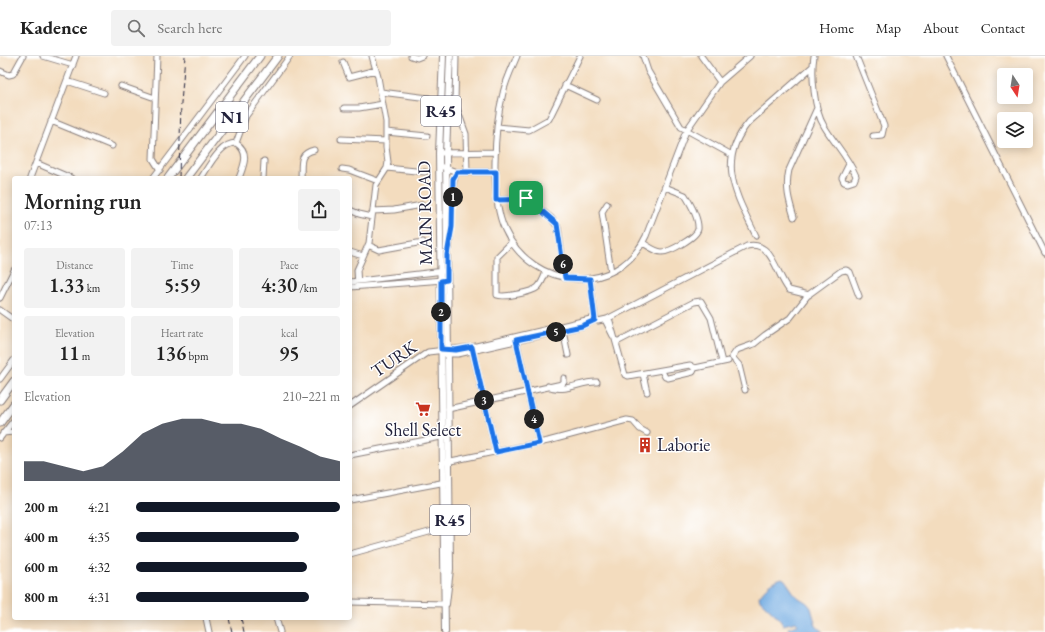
<!DOCTYPE html>
<html lang="en">
<head>
<meta charset="utf-8">
<style>
  :root { --surface:#fff; --page:#f2f2f2; --text:#222; --muted:#767676; --line:#e0e0e0; --accent:#111827 }
  body { margin:0; font-family:"EB Garamond",serif; background:var(--page); color:var(--text); height:100vh; display:flex; flex-direction:column; font-size:15px; white-space:nowrap }
  * { box-sizing:border-box; margin:0 }
  p { font-size:13px; color:var(--muted) }
  .icon { flex:none; width:22px; height:22px; fill:none; stroke:currentColor; stroke-width:2; stroke-linecap:round; stroke-linejoin:round }
  .map { position:relative; flex:1; overflow:hidden }
  .drawer { position:absolute; left:12px; top:120px; width:340px; height:444px; display:flex; flex-direction:column; background:var(--surface); border-radius:4px; box-shadow:0 2px 10px #0003 }
  .drawer>* { flex:none }
  .needle { width:26px; rotate:168deg }
  .fabs { position:absolute; left:997px; top:12px; display:grid; gap:8px }
  .fabs a { display:grid; place-items:center; width:36px; height:36px; border-radius:4px; background:var(--surface); box-shadow:0 2px 10px #0003; font-size:20px }
  .pin { position:absolute; display:grid; place-items:center; width:34px; height:34px; color:#fff; margin:-17px; border-radius:8px; box-shadow:0 2px 6px #0006 }
  .km { position:absolute; width:20px; height:20px; margin:-10px; border-radius:50%; background:#222; color:#fff; font-size:11px; line-height:20px; text-align:center }
  .round { display:grid; place-items:center; flex:none; width:42px; height:42px; border-radius:4px; background:var(--page) }
  .headline { display:flex; align-items:center; justify-content:space-between; height:68px; padding:0 12px }
  h1 { font-size:22px; font-weight:600; line-height:30px }
  .metrics { display:grid; grid-template-columns:repeat(3,1fr); gap:6px; height:68px; padding:4px 12px }
  .metrics div { display:grid; align-content:center; border-radius:4px; background:var(--page); text-align:center }
  .metrics b { font-size:20px; font-weight:600 }
  .metrics small { font-size:11px; font-weight:400 }
  .metrics p { font-size:11px }
  .chart { height:112px; padding:8px 12px }
  .chart p { display:flex; justify-content:space-between }
  .chart svg { width:100%; height:72px; margin-top:4px; fill:var(--accent); opacity:.7 }
  ul { padding:0 12px; list-style:none; font-size:13px }
  li { display:grid; grid-template-columns:64px 48px 1fr; align-items:center; height:30px }
  li i { height:10px; border-radius:5px; background:var(--accent) }
  header { display:flex; align-items:center; gap:24px; box-sizing:border-box; height:56px; padding:0 20px; background:var(--surface); border-bottom:1px solid var(--line) }
  header strong { font-size:19px }
  nav { display:flex; gap:22px; margin-inline-start:auto; font-size:14px }
  .search { width:280px; height:36px; background:var(--page); display:flex; align-items:center; gap:10px; box-sizing:border-box; padding:0 14px; border-radius:4px; color:var(--muted); font-size:15px }
  .map>svg:first-child { display:block }
  .water { fill:#71aae1; stroke:#4a668e }
  .lines { fill:none; stroke-linecap:round; stroke-linejoin:round }
  .minor-casing { stroke:#8a7f7c; stroke-width:7 }
  .major-casing { stroke:#8a7f7c; stroke-width:8 }
  .highway-casing { stroke:#8a7f7c; stroke-width:9 }
  .minor { stroke:#fff; stroke-width:5 }
  .major { stroke:#fff; stroke-width:6 }
  .highway { stroke:#fff; stroke-width:7 }
  .rail { stroke:#22223b; stroke-width:1; stroke-dasharray:6 3; stroke-linecap:butt }
  .route-casing { stroke:#fff; stroke-width:8 }
  .route { stroke:#1a73e8; stroke-width:5 }
  .labels { text-anchor:middle; stroke-width:3; stroke-linejoin:round; paint-order:stroke }
  .shield { fill:#fff; stroke:#646476; stroke-width:1 }
  .shield-label { font-size:17px; font-weight:bold; fill:#22223b }
  .street-label { font-size:18px; fill:#22223b; stroke:#fff }
  .poi-label { font-size:18px; fill:#22223b; stroke:#fff }
</style>
</head>
<body>
<header>
<strong>Kadence</strong>
<div class="search"><svg class="icon" aria-label="search" viewBox="0 0 24 24"><circle cx="10" cy="10" r="6"/><path d="M15 15l6 6"/></svg>Search here</div>
<nav><a>Home</a><a>Map</a><a>About</a><a>Contact</a></nav>
</header>
<div class="map">
<svg width="1045" height="576" viewBox="0 0 1045 576">
  <rect width="100%" height="100%" fill="#fff"/>
  <filter id="ink" filterUnits="userSpaceOnUse"><feTurbulence type="fractalNoise" baseFrequency=".025" numOctaves="2"/><feDisplacementMap in="SourceGraphic" scale="8" xChannelSelector="R" yChannelSelector="G"/><feConvolveMatrix kernelMatrix="1 2 1 2 8 2 1 2 1" color-interpolation-filters="sRGB"/></filter>
  <filter id="wash" filterUnits="userSpaceOnUse"><feTurbulence type="fractalNoise" baseFrequency=".012" numOctaves="4" result="noise"/><feDisplacementMap in="SourceGraphic" scale="16" xChannelSelector="R" yChannelSelector="G"/><feGaussianBlur stdDeviation="0.9" result="paint"/><feColorMatrix in="noise" values="0 0 0 0 0 0 0 0 0 0 0 0 0 0 0 0 0 1.4 0 .05"/><feComposite in="paint" operator="in"/></filter>
  <g filter="url(#wash)">
    <rect width="100%" height="100%" fill="#f3dcbe"/>
    <path class="water" d="M782,522L785,524L796,540L807,547L811,552L816,570L823,576H790L788,572L798,569L796,566L783,569L778,561L760,544L759,541C764,533 772,525 782,522Z"/>
  </g>
  <g filter="url(#ink)">
    <g class="lines">
      <g class="minor-casing">
        <path id="minor" d="M43,0L73,9
          M157,0L153,103L160,114
          M411,0L417,2L422,0
          M456,0L455,47L466,78L467,116
          M517,0C512,12 506,24 503,37C494,72 490,142 505,174C532,234 617,242 646,180L686,75L720,26L750,0
          M643,0L648,15L681,71L732,99
          M701,0L720,26
          M814,0C811,18 814,54 824,70C834,87 848,101 856,120L854,125L848,127L844,126L842,122L849,108
          M856,0L884,70L882,79L873,80
          M946,0L1045,197
          M343,6L349,21L376,14
          M0,15L9,19L13,18L23,0
          M67,25L104,37
          M565,29L597,44
          M121,30L155,42
          M381,36L428,42
          M344,52H359L383,48
          M51,65L112,90
          M498,71L529,74L549,63L580,0
          M386,76L427,80
          M341,83L386,85
          M236,87C250,96 244,109 239,122
          M439,97L496,96
          M36,107L71,122
          M440,110L457,116H496
          M387,112L425,116
          M342,113L349,114L378,125
          M30,122L76,0
          M153,122L245,0
          M201,122C209,110 220,87 236,87L246,60L290,0
          M263,122L264,105
          M301,122C302,107 298,98 314,94
          M496,144L526,142L551,162L558,171L565,222
          M607,148L602,156L611,216
          M350,154L359,158L372,161
          M373,155L394,154L422,149
          M794,161C789,145 785,131 789,114L817,52
          M756,180C737,140 715,106 749,66L812,11
          M511,187L497,201V239C504,242 533,236 538,231C542,227 544,221 546,216
          M643,187C648,190 656,196 662,196C670,196 697,181 698,173C699,163 690,147 685,139L665,131
          M368,189L379,194L423,186
          M449,191C452,175 449,126 457,116
          M350,196L363,200
          M590,223L595,262
          M350,226L444,215
          M358,230L357,214L369,187L376,129L387,112L388,106L386,91V66L378,21L372,0
          M350,231L444,224
          M0,242L14,214
          M0,254L14,264
          M609,262L625,319L628,320L690,309L695,312L728,305
          M605,264L613,280
          M563,274L568,299
          M516,283L539,387
          M617,286L694,246L701,245L711,262L722,306
          M472,292L496,396
          M445,298H458L582,270L595,264
          M662,315L665,321L668,322L693,316L695,312
          M643,318L647,336
          M0,323L14,304
          M548,330C563,338 581,325 597,326
          M745,334L739,309L732,301L737,294L754,288L765,279L790,262L808,239L841,215L846,214L850,216L859,240
          M350,350L428,296L472,291L595,262L598,265L607,263L747,190C773,184 776,219 789,234L809,239
          M448,353L562,328L564,326V322
          M3,377L14,376
          M0,382L14,364
          M350,399L446,380
          M446,406L548,385L627,364L633,365L640,373L647,377
          M350,444L446,426
          M350,498L447,471
          M350,546L446,548
          M206,562L209,576
          M276,562L280,576"/>
      </g>
      <g class="major-casing">
        <path id="major" d="M443,0L439,97L445,576
          M446,548L450,513L446,97L450,0"/>
      </g>
      <g class="highway-casing">
        <path id="highway" d="M168,122L260,0
          M186,122L278,0
          M0,344L14,325
          M0,367L14,348"/>
      </g>
      <use href="#minor" class="minor"/>
      <use href="#major" class="major"/>
      <use href="#highway" class="highway"/>
      <path class="rail" d="M179,122L181,47L185,0
        M229,562L232,576
        M241,562L244,576"/>
    </g>
  </g>
  <g class="lines" filter="url(#ink)">
    <g class="route-casing">
      <path id="route" d="M457,116H496V144L528,143L557,168L565,222L590,223L595,264L582,270L516,284L539,387L496,396L472,291L456,294L441,293V225L447,224V199L452,171L453,123Z"/>
    </g>
    <use href="#route" class="route"/>
  </g>
  <defs>
    <g id="supermarket-bare" transform="scale(1.2)"><path d="M-6-5.5h2.5l.6 2H6L4.5 2H-2.5L-4.4-4H-6ZM-1.5 3.2a1.3 1.3 0 1 0 .1 0ZM3 3.2a1.3 1.3 0 1 0 .1 0Z" fill="#c8321e" stroke="#fff" stroke-width="2.5" paint-order="stroke"/></g>
    <g id="building-bare" transform="scale(1.2)"><path d="M-4-6H4V6H1V3H-1V6H-4ZM-2.5-4.3h1.7v1.8h-1.7ZM.8-4.3h1.7v1.8H.8ZM-2.5-1h1.7V.8h-1.7ZM.8-1h1.7V.8H.8Z" fill="#c8321e" stroke="#fff" stroke-width="2.5" paint-order="stroke"/></g>
  </defs>
  <g fill-rule="evenodd">
    <use href="#supermarket-bare" x="423" y="353"/>
    <use href="#building-bare" x="645" y="389"/>
  </g>
  <g class="labels">
    <g class="shield">
      <rect x="421" y="40" width="40" height="30" rx="3"/>
      <rect x="216" y="46" width="32" height="30" rx="3"/>
      <rect x="430" y="449" width="40" height="30" rx="3"/>
    </g>
    <g class="shield-label">
      <text x="441" y="61">R45</text>
      <text x="232" y="67">N1</text>
      <text x="450" y="470">R45</text>
    </g>
    <g class="street-label">
      <text transform="translate(425 157) rotate(-91)" y="6">MAIN ROAD</text>
      <text transform="translate(394 303) rotate(-34)" y="6">TURK</text>
    </g>
    <g class="poi-label">
      <text x="423" y="380">Shell Select</text>
      <text x="657" y="395" text-anchor="start">Laborie</text>
    </g>
  </g>
</svg>
<div class="fabs">
<a><svg class="needle" viewBox="-14 -14 28 28"><path d="M0-13l5 13h-10z" fill="#e53935"/><path d="M0 13l5-13h-10z" fill="#767676"/></svg></a>
<a><svg class="icon" aria-label="layers" viewBox="0 0 24 24"><path d="M12 4l9 5-9 5-9-5zM3 14l9 5 9-5"/></svg></a>
</div>
<div class="pin" style="left:526px;top:142px;background:#1e9e55"><svg class="icon" aria-label="arrive" viewBox="0 0 24 24"><path d="M6 21V4h12l-3 4 3 4H6"/></svg></div>
<b class="km" style="left:453px;top:141px">1</b>
<b class="km" style="left:441px;top:256px">2</b>
<b class="km" style="left:484px;top:344px">3</b>
<b class="km" style="left:534px;top:363px">4</b>
<b class="km" style="left:556px;top:276px">5</b>
<b class="km" style="left:563px;top:208px">6</b>
<section class="drawer">
<div class="headline"><div><h1>Morning run</h1><p>07:13</p></div><a class="round"><svg class="icon" aria-label="share" viewBox="0 0 24 24"><path d="M12 15V3M7 8l5-5 5 5M5 13v7h14v-7"/></svg></a></div>
<div class="metrics">
<div><p>Distance</p><b>1.33<small> km</small></b></div>
<div><p>Time</p><b>5:59</b></div>
<div><p>Pace</p><b>4:30<small> /km</small></b></div>
</div>
<div class="metrics">
<div><p>Elevation</p><b>11<small> m</small></b></div>
<div><p>Heart rate</p><b>136<small> bpm</small></b></div>
<div><p>kcal</p><b>95</b></div>
</div>
<div class="chart"><p><span>Elevation</span>210–221 m</p>
<svg viewBox="0 0 160 44" preserveAspectRatio="none"><path d="M0 44V32L10 32L20 35L30 38L40 35L50 26L60 15L70 9L80 6L90 6L100 9L110 9L120 12L130 18L140 23L150 29L160 32V44z"/></svg>
</div>
<ul>
<li><b>200 m</b>4:21<i style="width:100%"></i></li>
<li><b>400 m</b>4:35<i style="width:80%"></i></li>
<li><b>600 m</b>4:32<i style="width:84%"></i></li>
<li><b>800 m</b>4:31<i style="width:85%"></i></li>
</ul>
</section>
</div>
</body>
</html>
